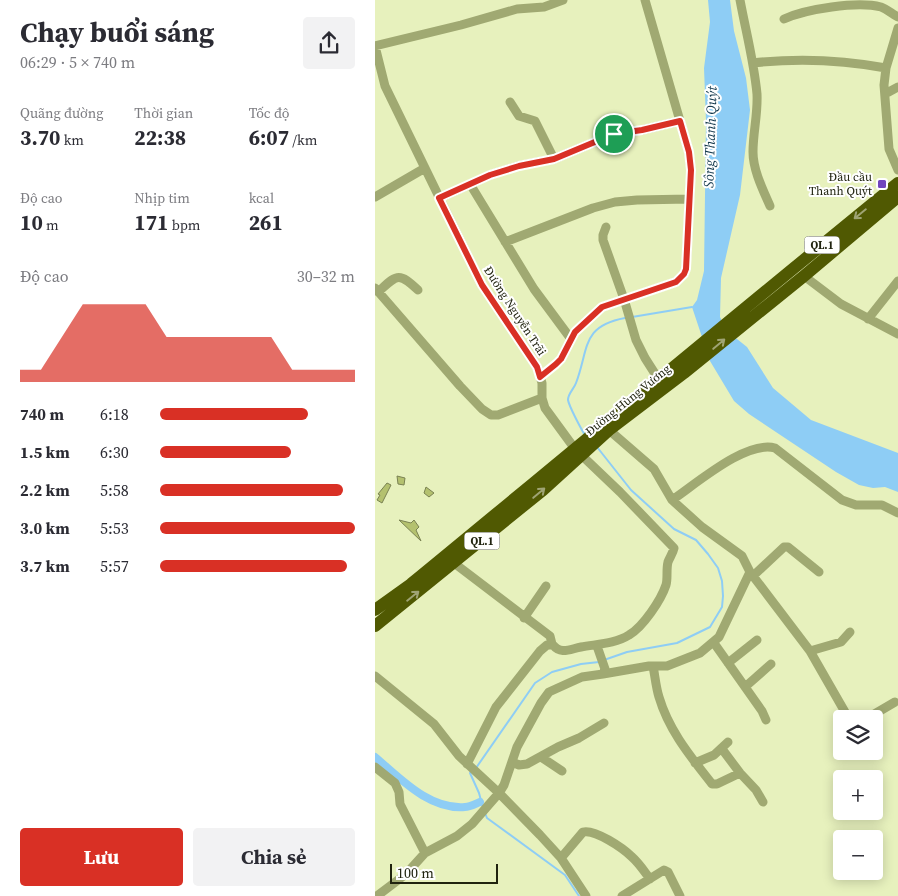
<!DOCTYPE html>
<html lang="vi">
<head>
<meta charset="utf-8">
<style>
  :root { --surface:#fff; --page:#f2f2f3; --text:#2b2b33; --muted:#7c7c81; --accent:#d93025 }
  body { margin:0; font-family:"Source Serif 4",serif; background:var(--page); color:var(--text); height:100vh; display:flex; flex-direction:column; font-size:19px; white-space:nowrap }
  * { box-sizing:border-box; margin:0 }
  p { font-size:16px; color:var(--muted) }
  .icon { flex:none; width:28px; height:28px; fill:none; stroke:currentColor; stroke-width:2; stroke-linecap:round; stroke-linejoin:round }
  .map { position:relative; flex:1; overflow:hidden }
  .side { display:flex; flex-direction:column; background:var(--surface); width:375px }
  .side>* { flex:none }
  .buttons { position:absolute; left:458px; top:710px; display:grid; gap:10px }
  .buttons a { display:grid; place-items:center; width:50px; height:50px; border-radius:5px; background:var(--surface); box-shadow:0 2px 12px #0003; font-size:25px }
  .scale { position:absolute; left:15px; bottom:12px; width:108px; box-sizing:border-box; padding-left:5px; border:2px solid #20230f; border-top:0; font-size:14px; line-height:18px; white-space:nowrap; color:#20230f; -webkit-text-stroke:4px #fff; paint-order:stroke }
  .pin { position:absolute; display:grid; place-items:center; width:42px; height:42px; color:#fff; margin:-21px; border:2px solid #fff; border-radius:50%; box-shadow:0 1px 5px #0007 }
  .round { display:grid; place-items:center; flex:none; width:52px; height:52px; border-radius:5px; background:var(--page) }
  .summary { display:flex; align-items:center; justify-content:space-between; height:85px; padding:0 20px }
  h1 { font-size:28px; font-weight:700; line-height:38px }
  .metrics { display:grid; grid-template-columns:repeat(3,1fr); gap:8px; height:85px; padding:5px 20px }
  .metrics div { display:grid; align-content:center }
  .metrics b { font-size:21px; font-weight:700 }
  .metrics small { font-size:14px; font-weight:400 }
  .metrics p { font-size:14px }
  .chart { height:140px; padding:10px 20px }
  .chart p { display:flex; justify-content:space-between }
  .chart svg { width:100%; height:90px; margin-top:5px; fill:var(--accent); opacity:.7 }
  .cta { display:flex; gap:10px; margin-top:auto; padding:10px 20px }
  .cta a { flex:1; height:58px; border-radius:5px; background:var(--accent); color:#fff; font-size:20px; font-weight:700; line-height:58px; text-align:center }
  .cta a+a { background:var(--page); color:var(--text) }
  ul { padding:0 20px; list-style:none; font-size:16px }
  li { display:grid; grid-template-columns:80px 60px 1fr; align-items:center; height:38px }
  li i { height:12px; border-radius:6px; background:var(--accent) }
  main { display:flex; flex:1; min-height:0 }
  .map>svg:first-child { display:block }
  .water { fill:#8ecdf5 }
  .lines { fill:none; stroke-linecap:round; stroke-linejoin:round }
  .stream { stroke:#8ecdf5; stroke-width:2 }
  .canal { stroke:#8ecdf5; stroke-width:8 }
  .building { fill:#b4c16f; stroke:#7a8252 }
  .minor { stroke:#a0a972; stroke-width:9 }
  .highway { stroke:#505902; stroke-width:12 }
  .oneway { stroke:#9fa474 }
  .route-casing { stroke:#fff; stroke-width:10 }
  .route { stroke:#d93025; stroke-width:6 }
  .poi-dot { fill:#7145bd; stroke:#fff; stroke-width:2 }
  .labels { text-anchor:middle; stroke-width:4; stroke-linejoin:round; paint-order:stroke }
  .shield { fill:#fff; stroke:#636557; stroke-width:1 }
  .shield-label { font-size:11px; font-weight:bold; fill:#20230f }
  .poi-label { font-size:12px; fill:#20230f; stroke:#fff; text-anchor:end }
  .street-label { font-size:12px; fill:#20230f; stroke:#fff }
  .water-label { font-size:14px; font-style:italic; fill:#14394d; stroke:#fff }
</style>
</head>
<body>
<main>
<section class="side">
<div class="summary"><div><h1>Chạy buổi sáng</h1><p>06:29 · 5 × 740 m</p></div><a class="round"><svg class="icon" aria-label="share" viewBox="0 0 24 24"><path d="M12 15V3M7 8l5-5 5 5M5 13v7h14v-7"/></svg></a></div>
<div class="metrics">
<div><p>Quãng đường</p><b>3.70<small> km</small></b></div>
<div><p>Thời gian</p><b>22:38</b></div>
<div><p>Tốc độ</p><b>6:07<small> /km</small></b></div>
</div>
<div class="metrics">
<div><p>Độ cao</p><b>10<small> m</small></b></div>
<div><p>Nhịp tim</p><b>171<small> bpm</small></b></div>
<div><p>kcal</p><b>261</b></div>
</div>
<div class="chart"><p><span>Độ cao</span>30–32 m</p>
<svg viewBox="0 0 160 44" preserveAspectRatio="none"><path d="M0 44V38L10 38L20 22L30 6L40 6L50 6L60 6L70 22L80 22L90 22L100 22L110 22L120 22L130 38L140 38L150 38L160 38V44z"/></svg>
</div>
<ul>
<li><b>740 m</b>6:18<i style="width:76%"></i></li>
<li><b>1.5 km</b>6:30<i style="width:67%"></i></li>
<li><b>2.2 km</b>5:58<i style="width:94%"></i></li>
<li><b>3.0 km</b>5:53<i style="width:100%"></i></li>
<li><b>3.7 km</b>5:57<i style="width:96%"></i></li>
</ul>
<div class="cta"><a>Lưu</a><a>Chia sẻ</a></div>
</section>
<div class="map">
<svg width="523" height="896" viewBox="0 0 523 896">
  <rect width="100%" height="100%" fill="#e7f1bd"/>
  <path class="water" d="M333,0H355L359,31L371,78L375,110L365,195L346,278L345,317L352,331L372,347L398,388L436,420L523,453V492L510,487L498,488L484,485L461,472L374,414L359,401L335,361L317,307L322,300L329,271L331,121L329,68L335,22Z"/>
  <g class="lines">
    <path class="stream" d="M257,317L317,307
      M210,435C206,429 194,406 193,400C193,393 199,389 201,383C214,349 206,326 250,318
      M222,447L256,490L299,529L321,540L333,554L343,568L347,581L348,596L347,607L335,627L302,643L252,652L229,660
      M101,768L160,683L177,672L206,664L224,662
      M97,771L95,773L104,793L108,808
      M110,813L112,818L190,875L204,896"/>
    <path class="canal" d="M0,757C25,778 54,810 90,807C95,807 100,804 105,802"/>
  </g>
  <path class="building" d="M22,476L30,478L29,485L23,484Z
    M12,483L16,485L7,503L2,500L5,495L3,494Z
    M51,487L59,493L54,497L49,493Z
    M24,520L36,523L39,520L44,527L41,530L46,541Z"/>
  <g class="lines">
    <path class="minor" d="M365,0C371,32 379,62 382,94C383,114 378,132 378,152C378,170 388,190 395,206
      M409,19C431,9 482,1 506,7C512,9 517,14 523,17
      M523,28L511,68L509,85L514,149L523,170
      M0,46L10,86L107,285L162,367L167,383V398L170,408L200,449L245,492L299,548C298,553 295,557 293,562C291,570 293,578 291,585C286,600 268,627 254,635C240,644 222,644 206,647C195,649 186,655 178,645H172L165,651L121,707L92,764
      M0,46L86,25L142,9L169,7L188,0
      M378,63C422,58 468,60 511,68
      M510,94L523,87
      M135,102L144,116L160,121L179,159
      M95,184L159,289L196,339
      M0,197L50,168
      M65,198L115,175L143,166L179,159L239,134L267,130L305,121
      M231,227L228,235V240L249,299L261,340L270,358L284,380
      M130,242L218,208L240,202L262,200L314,199
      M429,276L466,304L523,334
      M0,288L85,386L107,409L116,415H123L167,398
      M3,292C22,275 23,271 43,290
      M493,319L523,281
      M165,377L181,364L186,359L200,332L227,307L301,282L309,274L311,269L316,170L314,152L270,0
      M297,500C321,484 371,440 400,448L467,500L481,505H507L523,513
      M79,563L175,636L177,644
      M375,572L435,651L474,719
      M378,576L409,547H413L444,572
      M149,618L171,586
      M339,643L387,711L391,720
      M435,651L466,642L475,632
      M353,663L382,640
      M278,666C280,676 281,688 284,697C294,731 316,757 337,784H342L365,773
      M228,674L274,666H292L325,653L344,637L375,572L367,556L327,527L297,500L279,469L234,430
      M0,676L59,724L84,756L124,793L165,835L186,858L211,896
      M370,687L396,664
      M491,719L520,702
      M347,749L365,773L381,790L388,802
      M166,757L187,771
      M137,762L144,765L152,764L183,747L204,738L229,723
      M320,763L339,755L353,742
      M0,767L20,783L24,792L25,804L50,853L82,836L97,824L124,793L129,785L142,747L166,703L174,692L207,677L228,674L230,669L222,646
      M186,858L208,832C220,829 248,848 257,857C264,863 269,871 275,879
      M2,896L31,874L50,853
      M247,896L289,870L293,872L305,896"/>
    <path class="highway" d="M0,610L36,584C198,451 359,316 523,183
      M0,626L168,490L234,430L309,373L429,276L523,197"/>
  </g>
  <defs><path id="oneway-shaft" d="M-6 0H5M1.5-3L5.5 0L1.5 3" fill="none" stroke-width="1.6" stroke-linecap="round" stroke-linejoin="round" transform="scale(1.25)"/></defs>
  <g class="oneway">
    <use href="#oneway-shaft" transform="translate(485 214) rotate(141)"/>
    <use href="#oneway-shaft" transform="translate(344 344) rotate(-40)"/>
    <use href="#oneway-shaft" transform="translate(164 493) rotate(-40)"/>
    <use href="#oneway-shaft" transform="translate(38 596) rotate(-39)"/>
  </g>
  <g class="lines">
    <g class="route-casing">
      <path id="route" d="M305,121L314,152L316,170L311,269L309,274L301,282L227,307L200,332L186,359L181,364L165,377L162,367L107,285L64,198L115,175L144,166L179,159L239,134L267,130Z"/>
    </g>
    <use href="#route" class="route"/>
  </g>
  <rect class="poi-dot" x="502" y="179" width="10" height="10" rx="2.5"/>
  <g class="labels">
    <g class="shield">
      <rect x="429.5" y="236.5" width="35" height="17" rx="4"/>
      <rect x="89.5" y="532.5" width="35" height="17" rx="4"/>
    </g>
    <g class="shield-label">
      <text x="447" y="249">QL.1</text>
      <text x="107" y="545">QL.1</text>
    </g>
    <g class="poi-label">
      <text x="497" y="181">Đầu cầu<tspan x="497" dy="14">Thanh Quýt</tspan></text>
    </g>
    <g class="street-label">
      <text transform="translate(140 311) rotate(57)" y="4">Đường Nguyễn Trãi</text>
      <text transform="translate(253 400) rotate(-39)" y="4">Đường Hùng Vương</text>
    </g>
    <g class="water-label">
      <text transform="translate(335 137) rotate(-88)" y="5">Sông Thanh Quýt</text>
    </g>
  </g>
</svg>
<div class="buttons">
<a><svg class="icon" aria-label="layers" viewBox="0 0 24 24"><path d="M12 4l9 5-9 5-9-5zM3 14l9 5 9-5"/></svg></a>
<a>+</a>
<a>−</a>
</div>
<div class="scale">100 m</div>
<div class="pin" style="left:239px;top:134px;background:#1e9e55"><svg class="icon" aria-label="arrive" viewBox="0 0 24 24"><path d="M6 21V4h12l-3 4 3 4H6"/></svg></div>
</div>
</main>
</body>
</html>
